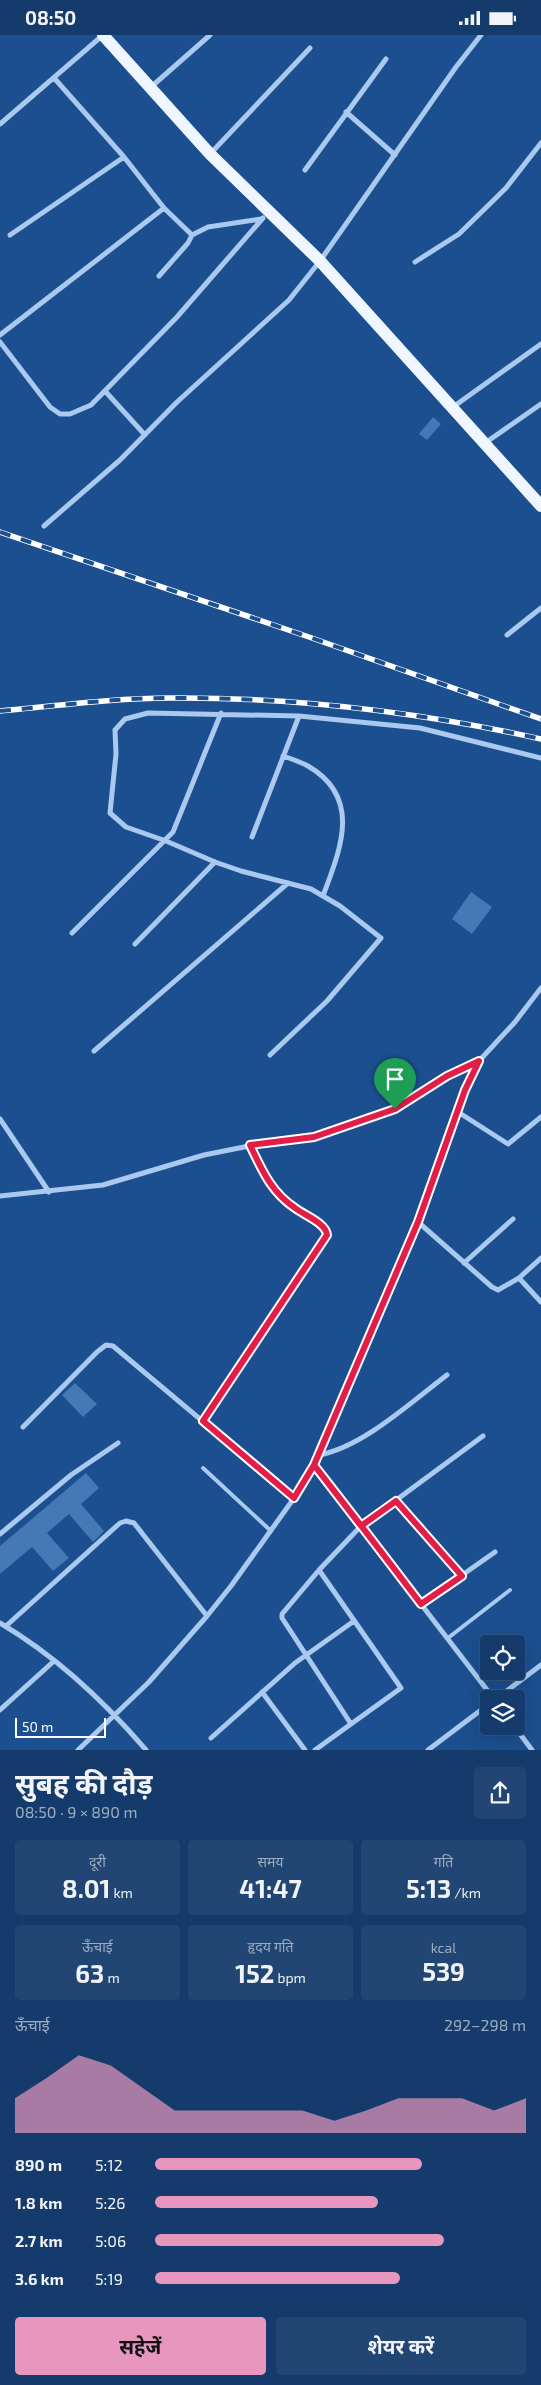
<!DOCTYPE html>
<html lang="hi">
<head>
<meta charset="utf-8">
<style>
  :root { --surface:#143b6b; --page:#214673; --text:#f1f3f6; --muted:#9dadc1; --line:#33557e; --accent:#e797bd }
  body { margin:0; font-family:"Exo 2","Noto Sans Devanagari",sans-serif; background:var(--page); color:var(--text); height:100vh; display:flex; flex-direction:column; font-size:19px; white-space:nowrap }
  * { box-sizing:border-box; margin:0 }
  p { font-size:16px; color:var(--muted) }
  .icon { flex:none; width:28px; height:28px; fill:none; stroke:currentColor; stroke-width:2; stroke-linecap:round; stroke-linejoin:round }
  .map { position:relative; height:1715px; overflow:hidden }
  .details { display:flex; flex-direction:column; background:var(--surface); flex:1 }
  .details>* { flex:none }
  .tools { position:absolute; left:480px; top:1600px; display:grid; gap:10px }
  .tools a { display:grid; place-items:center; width:45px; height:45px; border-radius:5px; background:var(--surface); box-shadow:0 5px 20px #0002,0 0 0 1px var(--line); font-size:25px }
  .scale { position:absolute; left:15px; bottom:12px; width:91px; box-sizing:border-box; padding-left:5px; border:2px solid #fff; border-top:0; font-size:14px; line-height:18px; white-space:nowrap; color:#fff; -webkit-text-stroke:4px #1b4f8f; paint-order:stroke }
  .pin { position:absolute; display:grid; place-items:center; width:42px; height:42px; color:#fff; margin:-51px -21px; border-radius:50% 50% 50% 0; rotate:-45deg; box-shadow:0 0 5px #0007 }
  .pin .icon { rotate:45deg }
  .round { display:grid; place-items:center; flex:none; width:52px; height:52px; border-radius:5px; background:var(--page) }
  .headline { display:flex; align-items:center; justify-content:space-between; height:85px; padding:0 15px }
  h1 { font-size:28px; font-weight:700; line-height:38px }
  .metrics { display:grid; grid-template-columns:repeat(3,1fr); gap:8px; height:85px; padding:5px 15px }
  .metrics div { display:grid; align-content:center; border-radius:5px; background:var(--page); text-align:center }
  .metrics b { font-size:25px; font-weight:700 }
  .metrics small { font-size:14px; font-weight:400 }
  .metrics p { font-size:14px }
  .chart { height:140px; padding:10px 15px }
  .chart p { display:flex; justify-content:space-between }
  .chart svg { width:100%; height:90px; margin-top:5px; fill:var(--accent); opacity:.7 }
  .primary-button { display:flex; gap:10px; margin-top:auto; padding:10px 15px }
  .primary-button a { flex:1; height:58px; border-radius:5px; background:var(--accent); color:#111; font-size:20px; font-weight:700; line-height:58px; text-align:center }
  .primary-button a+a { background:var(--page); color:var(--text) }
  ul { padding:0 15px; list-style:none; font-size:16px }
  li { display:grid; grid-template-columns:80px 60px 1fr; align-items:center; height:38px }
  li i { height:12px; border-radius:6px; background:var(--accent) }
  .status { display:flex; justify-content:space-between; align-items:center; height:35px; padding:0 25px; background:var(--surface); direction:ltr }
  .status svg { height:14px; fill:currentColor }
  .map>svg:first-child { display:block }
  .building { fill:#4478b7 }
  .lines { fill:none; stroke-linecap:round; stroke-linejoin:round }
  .service { stroke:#a9c9ee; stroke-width:4 }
  .minor { stroke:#a9c9ee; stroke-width:5 }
  .primary { stroke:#f0f6ff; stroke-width:12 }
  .rail-casing { stroke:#fff; stroke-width:5.5 }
  .rail { stroke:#1b4f8f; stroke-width:4; stroke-dasharray:11; stroke-linecap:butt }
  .route-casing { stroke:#fff; stroke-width:10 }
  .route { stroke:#e11d48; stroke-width:6 }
</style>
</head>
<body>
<div class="status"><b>08:50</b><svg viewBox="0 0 49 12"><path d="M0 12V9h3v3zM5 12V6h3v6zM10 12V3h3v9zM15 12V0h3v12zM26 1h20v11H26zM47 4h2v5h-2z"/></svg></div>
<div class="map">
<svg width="541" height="1715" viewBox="0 0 541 1715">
  <rect width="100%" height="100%" fill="#1b4f8f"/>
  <path class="building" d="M433,382L441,389L427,405L419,399Z
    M471,857L492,872L472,899L452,884Z
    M75,1348L97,1369L83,1382L62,1360Z
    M86,1438L99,1453L81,1469L104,1496L93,1507L69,1479L47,1498L69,1523L53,1536L32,1512L0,1539V1511Z"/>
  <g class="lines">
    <path class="service" d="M203,1433L271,1496
      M448,1603L510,1555"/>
    <path class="minor" d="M55,44L124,122L164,173L192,200L188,208L159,241
      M151,52L210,0
      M346,77L395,120
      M0,89L103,0
      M211,118L310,13
      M305,135L386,24
      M10,200L124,122
      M192,200L208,192L261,184
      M415,227L459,199L506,153L541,108
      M0,300L164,173
      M0,307L50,372L60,379H70L91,370L177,282L263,183
      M105,356L145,400
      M453,372L541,309
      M485,408L541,369
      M44,491L120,425L177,367L289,265L320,226L456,32L481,0
      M507,600L541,573
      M283,721C292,724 301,727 308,731C363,763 340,815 323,861
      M252,802L299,681
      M72,898L173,797L221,678
      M135,909L215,827
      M94,1016L288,848
      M270,1020L327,966L381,903L340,871L311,854L241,836L215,827L166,806L126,792L110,778L116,719L115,695L125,684L148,678L299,681L420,693L541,723
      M458,1077L508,1109L541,1082
      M0,1084L49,1157
      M0,1161L103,1150L204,1120L269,1107L314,1102L395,1074L447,1041L479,1026
      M418,1187L492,1252L498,1255L519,1243L541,1223
      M464,1228L513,1184
      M519,1243L541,1267
      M203,1386L327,1200C326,1188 304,1180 295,1173C271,1157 262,1135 250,1110
      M23,1392L97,1317L106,1310L113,1311L294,1463
      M319,1420C363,1412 411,1367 447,1340
      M314,1430L494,1664
      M396,1465L462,1541
      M0,1499L71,1440L118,1408
      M319,1535L282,1579V1583L351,1689L401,1653L319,1535L361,1491L483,1401
      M421,1569L495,1517
      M0,1588C56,1621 104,1666 146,1715
      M6,1591L120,1488L126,1486L134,1488L207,1581
      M262,1657L305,1715
      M496,1664L541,1630
      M0,1675L54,1626
      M514,1691L532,1715
      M211,1703L295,1628L354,1586
      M78,1715L149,1647L207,1581L231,1551L302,1452L324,1410L418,1187L465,1055L479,1026L515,987L541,953
      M315,1715L351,1689
      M428,1715L489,1669"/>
    <path class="primary" d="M103,0L210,119L320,226L541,471"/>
    <g class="rail-casing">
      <path id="rail" d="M0,497L309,602L541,684
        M0,676C56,671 113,663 170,663C294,662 419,677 541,704"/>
    </g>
    <use href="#rail" class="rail"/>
  </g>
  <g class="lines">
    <g class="route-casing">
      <path id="route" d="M395,1074L314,1102L250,1110C262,1135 271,1157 295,1173C304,1180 326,1188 327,1200L203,1386L294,1463L314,1430C350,1476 386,1523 421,1569L462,1541L396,1466L361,1491L314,1430L418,1187L465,1055L479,1026L447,1041L395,1074"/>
    </g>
    <use href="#route" class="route"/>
  </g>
</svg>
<div class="tools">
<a><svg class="icon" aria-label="locate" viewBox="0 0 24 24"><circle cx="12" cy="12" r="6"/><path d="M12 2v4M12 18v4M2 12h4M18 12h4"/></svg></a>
<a><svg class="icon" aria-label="layers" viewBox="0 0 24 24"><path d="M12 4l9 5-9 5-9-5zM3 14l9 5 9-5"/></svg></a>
</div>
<div class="scale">50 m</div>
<div class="pin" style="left:395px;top:1074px;background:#1e9e55"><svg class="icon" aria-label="arrive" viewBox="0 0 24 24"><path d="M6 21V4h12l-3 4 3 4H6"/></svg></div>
</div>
<section class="details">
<div class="headline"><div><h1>सुबह की दौड़</h1><p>08:50 · 9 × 890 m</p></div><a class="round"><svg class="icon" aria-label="share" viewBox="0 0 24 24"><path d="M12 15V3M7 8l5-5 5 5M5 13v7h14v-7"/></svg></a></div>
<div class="metrics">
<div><p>दूरी</p><b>8.01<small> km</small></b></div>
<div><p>समय</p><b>41:47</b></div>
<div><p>गति</p><b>5:13<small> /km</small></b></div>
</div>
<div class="metrics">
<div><p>ऊँचाई</p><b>63<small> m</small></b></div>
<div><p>हृदय गति</p><b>152<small> bpm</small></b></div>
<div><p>kcal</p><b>539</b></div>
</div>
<div class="chart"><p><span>ऊँचाई</span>292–298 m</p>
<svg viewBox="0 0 160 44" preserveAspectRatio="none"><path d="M0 44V27L10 17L20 6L30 11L40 22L50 33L60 33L70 33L80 33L90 33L100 38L110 33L120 27L130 27L140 27L150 33L160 27V44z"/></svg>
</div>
<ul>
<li><b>890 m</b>5:12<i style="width:72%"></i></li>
<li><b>1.8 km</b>5:26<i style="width:60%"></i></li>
<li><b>2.7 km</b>5:06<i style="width:78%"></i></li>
<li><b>3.6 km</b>5:19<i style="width:66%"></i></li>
</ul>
<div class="primary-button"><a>सहेजें</a><a>शेयर करें</a></div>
</section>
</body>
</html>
